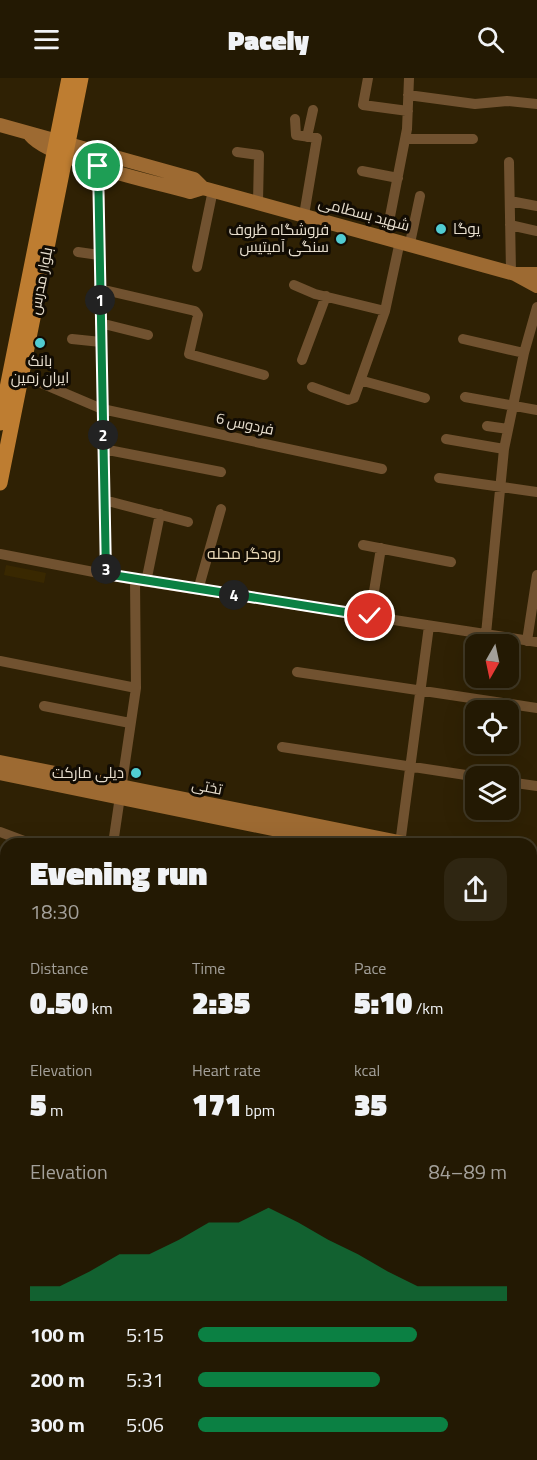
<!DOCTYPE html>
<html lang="en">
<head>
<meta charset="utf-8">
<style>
  :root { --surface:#231903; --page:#2f2612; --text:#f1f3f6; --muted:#a3a09a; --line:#403825; --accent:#0b8043 }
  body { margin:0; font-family:"Titillium Web",Cairo,sans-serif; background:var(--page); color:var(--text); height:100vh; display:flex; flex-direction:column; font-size:22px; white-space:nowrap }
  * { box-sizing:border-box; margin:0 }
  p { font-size:20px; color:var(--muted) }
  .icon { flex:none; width:33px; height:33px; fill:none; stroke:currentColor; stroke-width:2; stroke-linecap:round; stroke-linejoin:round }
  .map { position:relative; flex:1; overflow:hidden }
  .drawer { position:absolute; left:0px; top:760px; width:537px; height:622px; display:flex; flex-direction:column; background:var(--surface); border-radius:18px 18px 0 0; box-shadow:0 6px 24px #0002,0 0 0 2px var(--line) }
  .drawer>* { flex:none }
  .needle { width:39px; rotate:189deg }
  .buttons { position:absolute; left:465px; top:556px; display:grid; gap:12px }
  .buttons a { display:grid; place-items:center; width:54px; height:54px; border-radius:12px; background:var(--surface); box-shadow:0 6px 24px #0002,0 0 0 2px var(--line); font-size:30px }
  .pin { position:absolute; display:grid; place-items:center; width:51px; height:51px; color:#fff; margin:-26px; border:3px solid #fff; border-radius:50%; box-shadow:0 2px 6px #0007 }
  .km { position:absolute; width:30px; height:30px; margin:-15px; border-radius:50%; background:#222; color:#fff; font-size:16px; line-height:30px; text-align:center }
  .round { display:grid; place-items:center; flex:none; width:63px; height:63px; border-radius:18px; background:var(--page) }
  .overview { display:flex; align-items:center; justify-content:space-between; height:102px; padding:0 30px }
  h1 { font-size:33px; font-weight:800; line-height:45px }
  .stats { display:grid; grid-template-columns:repeat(3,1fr); gap:9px; height:102px; padding:6px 30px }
  .stats div { display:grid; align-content:center }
  .stats b { font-size:30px; font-weight:800 }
  .stats small { font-size:16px; font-weight:400 }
  .stats p { font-size:16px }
  .chart { height:168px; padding:12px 30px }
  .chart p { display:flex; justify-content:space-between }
  .chart svg { width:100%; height:108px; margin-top:6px; fill:var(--accent); opacity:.7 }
  ul { padding:0 30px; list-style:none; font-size:20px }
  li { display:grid; grid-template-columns:96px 72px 1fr; align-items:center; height:45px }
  li i { height:15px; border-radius:8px; background:var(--accent) }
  header { display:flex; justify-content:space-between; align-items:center; height:78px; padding:0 30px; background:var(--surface); font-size:27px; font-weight:800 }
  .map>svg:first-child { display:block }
  .built { fill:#392801 }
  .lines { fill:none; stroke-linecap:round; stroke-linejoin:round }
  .street { stroke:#715230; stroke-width:10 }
  .secondary { stroke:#9d6a32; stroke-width:14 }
  .primary { stroke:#be7d31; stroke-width:15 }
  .highway { stroke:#dd8e2d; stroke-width:18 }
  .route-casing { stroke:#fff; stroke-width:12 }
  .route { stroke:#0b8043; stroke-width:8 }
  .poi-dot { fill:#51ccd2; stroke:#120c03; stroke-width:2 }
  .labels { text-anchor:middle; stroke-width:6; stroke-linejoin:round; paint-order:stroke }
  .street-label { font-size:15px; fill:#e8dfcf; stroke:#120c03 }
  .poi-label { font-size:15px; fill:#e8dfcf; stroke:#120c03; text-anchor:end }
  .neighbourhood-label { font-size:16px; fill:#ecdbba; stroke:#120c03 }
</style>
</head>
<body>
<header><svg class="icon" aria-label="menu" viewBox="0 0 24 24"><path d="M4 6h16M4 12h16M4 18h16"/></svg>Pacely<svg class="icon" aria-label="search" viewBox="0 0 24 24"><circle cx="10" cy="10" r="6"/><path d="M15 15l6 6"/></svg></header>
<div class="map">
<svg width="537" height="1382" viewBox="0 0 537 1382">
  <rect width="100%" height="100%" fill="#2f2104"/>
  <path class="built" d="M6,487L46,495L44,505L4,497Z"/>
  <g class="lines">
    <path class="street" d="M368,0L363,27L408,33
      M408,17L475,26L507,23L537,26
      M295,41L296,57L317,60L304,137
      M307,59L313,32
      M405,61H473
      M237,74L259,77L258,124
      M509,84L511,194
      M98,88L106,496
      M362,93L398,100
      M510,123L537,128
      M510,147L537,153
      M386,159L407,51L409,0
      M410,165L420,118
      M78,174L99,177
      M197,189L213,112
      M294,207L315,216L385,233
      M100,211L195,233L198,237L189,276L264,297
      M100,245L148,257
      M72,261L101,264
      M463,261L524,275
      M302,282L326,218
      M22,297L102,331L382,391
      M363,303L425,320
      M312,309L348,322L354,320L385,233L400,163
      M465,319L537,332
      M487,348L508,351
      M446,361L504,371
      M103,371L221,394
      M439,400L537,414
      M104,422L188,444
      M363,467L451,484
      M0,476L135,502L537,564
      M146,504L160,436
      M198,512L221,431
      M370,538L381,470
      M486,556L504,371L524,275L537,229
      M527,563L537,497
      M0,583L136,610
      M297,594L537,630
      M44,628L130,645
      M282,669L479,699
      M508,704L537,708
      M0,754L32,766
      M113,766L136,610L135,502
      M400,766L429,548
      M0,800L6,802
      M0,907L6,894
      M531,911L537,912
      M0,917L6,921
      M0,930L6,934
      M0,957L6,943
      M0,1163L6,1164
      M0,1301L6,1282
      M531,1342L537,1331
      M0,1360L6,1362
      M121,1377L139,1382
      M28,1382L29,1377
      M397,1382L398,1377
      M457,1382V1377"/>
    <path class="secondary" d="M0,47L194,101L203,110L515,196H537
      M30,57C50,82 155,104 190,114L203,110
      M515,196L537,208
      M0,684L409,766
      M0,695L346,766
      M531,784L537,779
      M531,802L537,803
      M531,820L537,826"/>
    <path class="primary" d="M0,345L69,0
      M0,405L81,0
      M0,1227L6,1228"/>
    <path class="highway" d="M531,1137L537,1065
      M531,1327L537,1257
      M510,1382L511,1377
      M525,1382V1377"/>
  </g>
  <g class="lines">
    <g class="route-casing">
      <path id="route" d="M98,88L106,496L370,538"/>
    </g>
    <use href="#route" class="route"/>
  </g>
  <g class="poi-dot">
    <circle cx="441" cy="151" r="6"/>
    <circle cx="341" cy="161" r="6"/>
    <circle cx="40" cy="265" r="6"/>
    <circle cx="136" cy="695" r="6"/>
  </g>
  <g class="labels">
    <g class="street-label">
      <text transform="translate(364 136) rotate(15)" y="5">شهید بسطامی</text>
      <text transform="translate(41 203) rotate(-79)" y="5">بلوار مدرس</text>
      <text transform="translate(245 346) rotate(12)" y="5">فردوس 6</text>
      <text transform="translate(207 709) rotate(11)" y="5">تختی</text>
    </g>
    <g class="poi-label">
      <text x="453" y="156" text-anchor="start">یوگا</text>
      <text x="329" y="157">فروشگاه ظروف<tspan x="329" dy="17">سنگی آمیتیس</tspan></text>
      <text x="40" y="288" text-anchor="middle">بانک<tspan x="40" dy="17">ایران زمین</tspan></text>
      <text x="124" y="700">دیلی مارکت</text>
    </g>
    <g class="neighbourhood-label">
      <text x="244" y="481">رودگر محله</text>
    </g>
  </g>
</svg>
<div class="buttons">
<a><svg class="needle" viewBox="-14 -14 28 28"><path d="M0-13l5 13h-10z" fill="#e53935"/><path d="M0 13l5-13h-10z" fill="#a3a09a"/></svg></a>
<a><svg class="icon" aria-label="locate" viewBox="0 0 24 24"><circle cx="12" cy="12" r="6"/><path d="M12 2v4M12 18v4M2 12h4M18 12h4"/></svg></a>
<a><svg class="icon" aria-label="layers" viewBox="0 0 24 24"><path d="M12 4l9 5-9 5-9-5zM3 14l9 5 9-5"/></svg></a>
</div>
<div class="pin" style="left:98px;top:88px;background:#1e9e55"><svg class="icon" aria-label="arrive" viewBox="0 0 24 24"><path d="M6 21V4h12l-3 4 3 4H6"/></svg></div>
<div class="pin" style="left:370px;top:538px;background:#d93025"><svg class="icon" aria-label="check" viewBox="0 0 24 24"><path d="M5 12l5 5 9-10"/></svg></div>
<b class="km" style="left:100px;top:222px">1</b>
<b class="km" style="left:103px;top:357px">2</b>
<b class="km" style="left:106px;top:491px">3</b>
<b class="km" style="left:234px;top:517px">4</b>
<section class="drawer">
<div class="overview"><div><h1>Evening run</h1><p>18:30</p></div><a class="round"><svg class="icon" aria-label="share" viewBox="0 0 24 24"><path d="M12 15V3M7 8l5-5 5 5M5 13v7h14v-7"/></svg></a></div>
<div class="stats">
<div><p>Distance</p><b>0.50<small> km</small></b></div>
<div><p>Time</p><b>2:35</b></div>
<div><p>Pace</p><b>5:10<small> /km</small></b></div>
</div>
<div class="stats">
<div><p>Elevation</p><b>5<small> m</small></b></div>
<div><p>Heart rate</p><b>171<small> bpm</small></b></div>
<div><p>kcal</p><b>35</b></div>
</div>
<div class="chart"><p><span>Elevation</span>84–89 m</p>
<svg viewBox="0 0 160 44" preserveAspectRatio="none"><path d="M0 44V38L10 38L20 32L30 25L40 25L50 19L60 12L70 12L80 6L90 12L100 19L110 25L120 32L130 38L140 38L150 38L160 38V44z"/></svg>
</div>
<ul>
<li><b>100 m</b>5:15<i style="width:71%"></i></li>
<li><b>200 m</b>5:31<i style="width:59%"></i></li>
<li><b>300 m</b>5:06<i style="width:81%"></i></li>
</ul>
</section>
</div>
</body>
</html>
